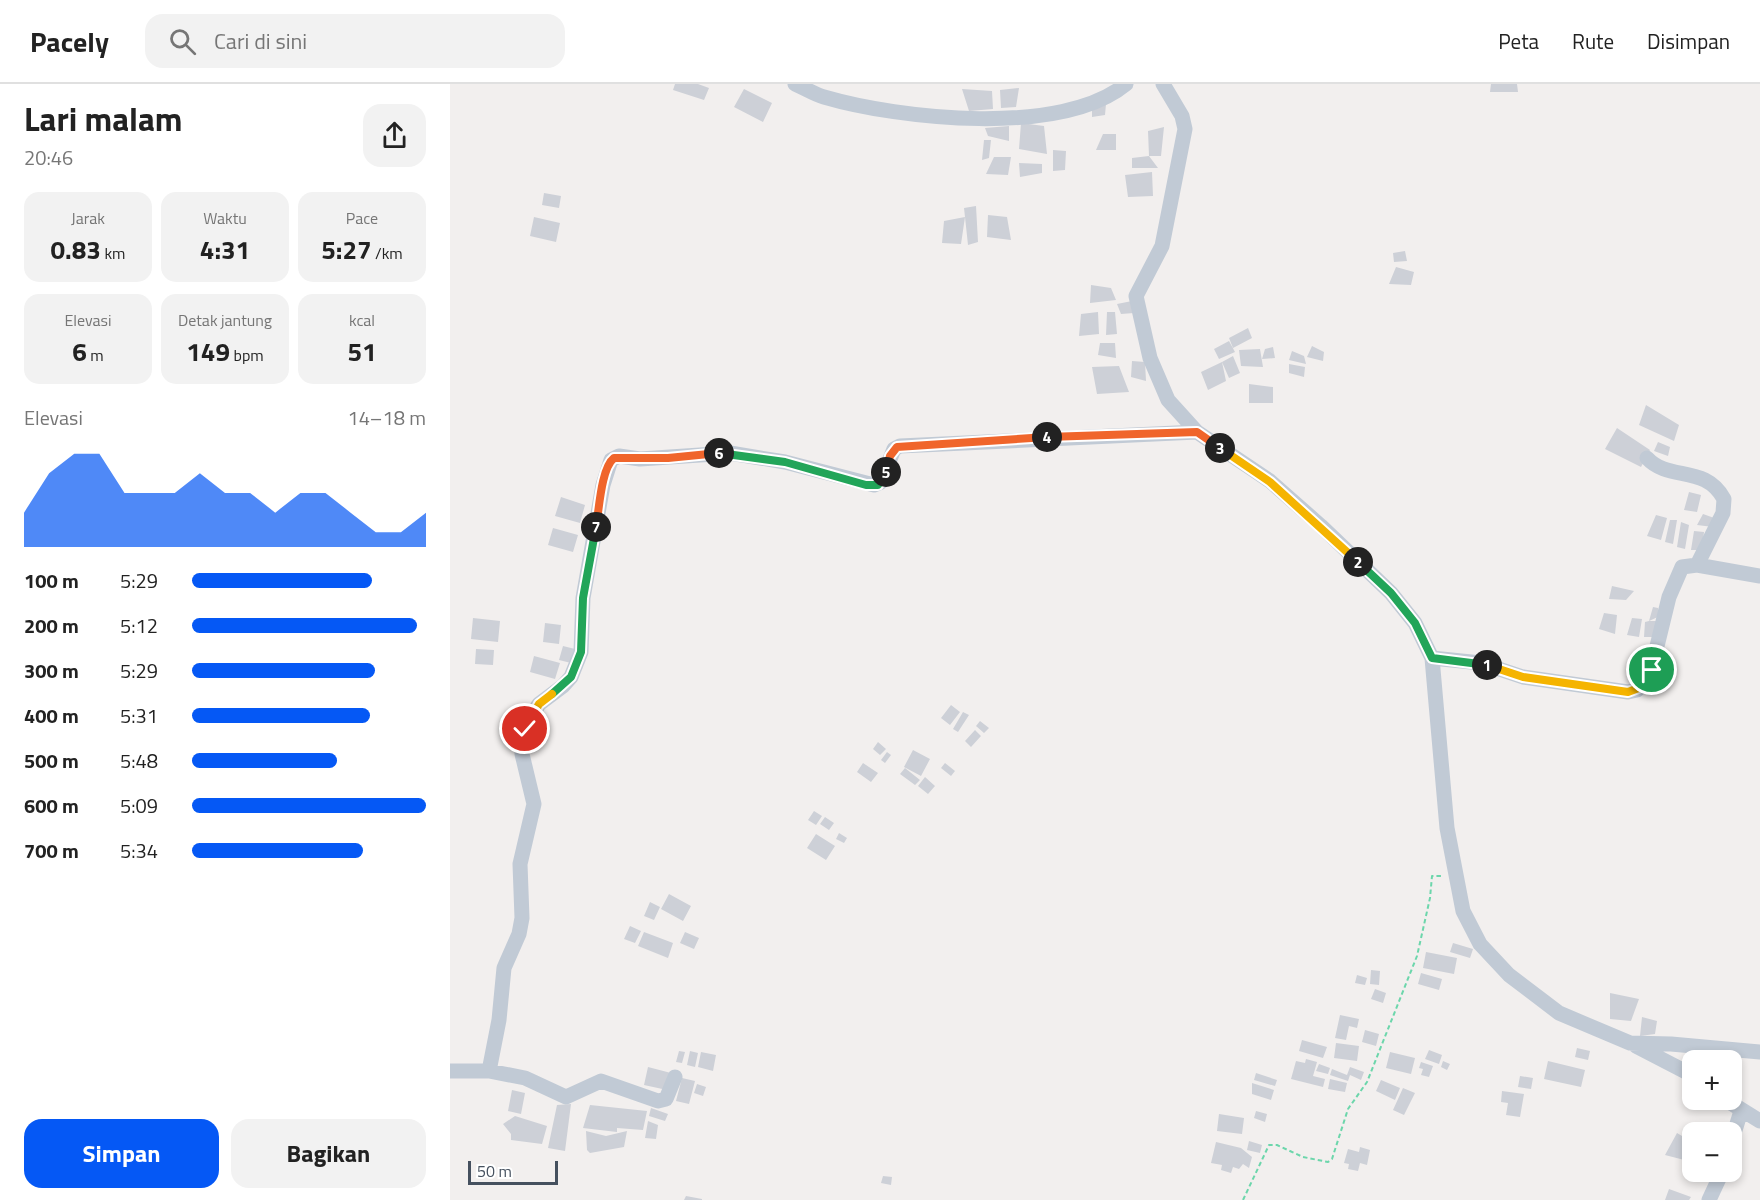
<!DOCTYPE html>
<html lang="id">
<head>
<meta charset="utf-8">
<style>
  :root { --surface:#fff; --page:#f2f2f2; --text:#222; --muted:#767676; --line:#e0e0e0; --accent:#0558f5 }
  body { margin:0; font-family:"Titillium Web",sans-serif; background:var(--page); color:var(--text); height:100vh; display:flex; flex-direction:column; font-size:22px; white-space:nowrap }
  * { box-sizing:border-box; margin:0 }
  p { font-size:20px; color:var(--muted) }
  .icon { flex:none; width:33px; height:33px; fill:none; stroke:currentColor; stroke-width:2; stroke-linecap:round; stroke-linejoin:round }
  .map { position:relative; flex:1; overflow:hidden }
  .drawer { display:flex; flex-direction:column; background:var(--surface); width:450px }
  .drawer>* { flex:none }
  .fabs { position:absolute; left:1232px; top:966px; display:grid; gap:12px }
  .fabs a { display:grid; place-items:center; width:60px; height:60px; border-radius:12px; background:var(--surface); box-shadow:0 3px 9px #0003; font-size:30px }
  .scale { position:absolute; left:18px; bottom:15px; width:90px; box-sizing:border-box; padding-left:6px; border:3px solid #45505e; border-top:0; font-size:16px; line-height:21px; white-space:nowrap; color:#45505e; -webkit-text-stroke:4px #fff; paint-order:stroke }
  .pin { position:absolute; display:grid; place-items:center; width:51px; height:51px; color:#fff; margin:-26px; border:3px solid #fff; border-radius:50%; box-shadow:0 2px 6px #0007 }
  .km { position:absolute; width:30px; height:30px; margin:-15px; border-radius:50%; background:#222; color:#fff; font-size:16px; line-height:30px; text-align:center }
  .round { display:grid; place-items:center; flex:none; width:63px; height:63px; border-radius:18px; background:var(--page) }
  .summary { display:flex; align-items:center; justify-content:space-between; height:102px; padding:0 24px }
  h1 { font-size:33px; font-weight:700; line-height:45px }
  .figures { display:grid; grid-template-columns:repeat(3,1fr); gap:9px; height:102px; padding:6px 24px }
  .figures div { display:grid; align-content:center; border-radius:15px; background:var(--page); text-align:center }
  .figures b { font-size:26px; font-weight:700 }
  .figures small { font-size:16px; font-weight:400 }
  .figures p { font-size:16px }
  .chart { height:168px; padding:12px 24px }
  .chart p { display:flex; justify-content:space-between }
  .chart svg { width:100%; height:108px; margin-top:6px; fill:var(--accent); opacity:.7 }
  .button { display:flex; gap:12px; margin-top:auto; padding:12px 24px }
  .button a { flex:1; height:69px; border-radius:18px; background:var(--accent); color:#fff; font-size:24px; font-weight:700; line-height:69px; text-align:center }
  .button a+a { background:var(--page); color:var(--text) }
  ul { padding:0 24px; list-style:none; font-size:20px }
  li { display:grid; grid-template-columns:96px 72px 1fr; align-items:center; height:45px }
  li i { height:15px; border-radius:8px; background:var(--accent) }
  header { display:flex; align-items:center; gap:36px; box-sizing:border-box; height:84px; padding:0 30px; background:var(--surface); border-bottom:2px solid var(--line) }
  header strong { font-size:28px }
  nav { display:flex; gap:33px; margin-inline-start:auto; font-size:21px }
  .search { width:420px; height:54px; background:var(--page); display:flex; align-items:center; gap:15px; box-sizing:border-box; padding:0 21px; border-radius:18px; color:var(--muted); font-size:22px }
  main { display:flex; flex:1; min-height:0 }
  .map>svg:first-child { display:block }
  .building { fill:#cdd0d7 }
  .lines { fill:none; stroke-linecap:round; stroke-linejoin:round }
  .path { stroke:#6cd6ab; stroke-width:2; stroke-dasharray:4.5 3; stroke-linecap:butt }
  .minor { stroke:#c1cad5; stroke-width:15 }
  .split-1-casing { stroke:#fff; stroke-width:12 }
  .split-2-casing { stroke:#fff; stroke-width:12 }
  .split-3-casing { stroke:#fff; stroke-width:12 }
  .split-4-casing { stroke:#fff; stroke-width:12 }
  .split-5-casing { stroke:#fff; stroke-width:12 }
  .split-6-casing { stroke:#fff; stroke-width:12 }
  .split-7-casing { stroke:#fff; stroke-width:12 }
  .split-8-casing { stroke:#fff; stroke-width:12 }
  .split-9-casing { stroke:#fff; stroke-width:12 }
  .split-1 { stroke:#f5b400; stroke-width:8 }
  .split-2 { stroke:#22a559; stroke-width:8 }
  .split-3 { stroke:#f5b400; stroke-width:8 }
  .split-4 { stroke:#f0652b; stroke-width:8 }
  .split-5 { stroke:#f0652b; stroke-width:8 }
  .split-6 { stroke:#22a559; stroke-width:8 }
  .split-7 { stroke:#f0652b; stroke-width:8 }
  .split-8 { stroke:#22a559; stroke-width:8 }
  .split-9 { stroke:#f5b400; stroke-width:8 }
</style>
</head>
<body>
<header>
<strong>Pacely</strong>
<div class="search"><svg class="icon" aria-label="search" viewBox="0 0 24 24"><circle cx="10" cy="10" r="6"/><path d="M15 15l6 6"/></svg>Cari di sini</div>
<nav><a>Peta</a><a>Rute</a><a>Disimpan</a></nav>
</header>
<main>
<section class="drawer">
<div class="summary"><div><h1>Lari malam</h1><p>20:46</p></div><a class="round"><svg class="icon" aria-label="share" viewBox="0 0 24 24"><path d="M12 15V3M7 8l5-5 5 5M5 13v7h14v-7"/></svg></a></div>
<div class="figures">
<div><p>Jarak</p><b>0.83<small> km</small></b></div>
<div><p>Waktu</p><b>4:31</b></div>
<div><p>Pace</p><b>5:27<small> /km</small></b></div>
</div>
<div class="figures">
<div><p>Elevasi</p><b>6<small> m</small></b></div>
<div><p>Detak jantung</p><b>149<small> bpm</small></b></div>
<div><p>kcal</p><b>51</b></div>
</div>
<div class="chart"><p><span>Elevasi</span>14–18 m</p>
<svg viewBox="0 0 160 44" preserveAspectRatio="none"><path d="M0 44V30L10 14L20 6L30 6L40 22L50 22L60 22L70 14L80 22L90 22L100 30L110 22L120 22L130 30L140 38L150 38L160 30V44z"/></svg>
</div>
<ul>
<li><b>100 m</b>5:29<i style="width:77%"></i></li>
<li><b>200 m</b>5:12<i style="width:96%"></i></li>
<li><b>300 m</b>5:29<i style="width:78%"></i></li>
<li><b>400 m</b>5:31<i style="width:76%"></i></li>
<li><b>500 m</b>5:48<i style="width:62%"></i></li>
<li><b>600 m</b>5:09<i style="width:100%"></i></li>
<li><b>700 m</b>5:34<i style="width:73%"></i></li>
</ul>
<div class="button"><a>Simpan</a><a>Bagikan</a></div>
</section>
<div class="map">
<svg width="1310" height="1116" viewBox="0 0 1310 1116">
  <rect width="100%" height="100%" fill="#f2efee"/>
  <path class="building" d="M225,0H248L259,4L254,16L223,6Z
    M1041,0H1067L1068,8H1040Z
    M569,4L566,23L551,24L550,6Z
    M294,5L322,19L313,38L284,23Z
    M512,5L542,7L543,25L519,27Z
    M656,20L655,31L642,33V23Z
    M571,39L594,42L597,70L569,65Z
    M559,42V57L538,52L535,44Z
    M714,43L711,72H699L698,47Z
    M653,50H666V66H646Z
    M534,56H541L539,74L532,76Z
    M603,66L616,67L615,86L603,87Z
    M699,72L708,84H682V74Z
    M544,73H561L558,91L536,90Z
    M569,79L592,80V89L570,93Z
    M702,88L703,112L678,113L675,91Z
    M94,109L111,112L109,124L92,121Z
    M526,122L528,158L518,161L515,133L511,160L492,159L494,137L515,133L514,124Z
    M538,131L557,133L561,156L537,153Z
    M84,133L110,139L106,158L80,152Z
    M955,167L957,177L944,178L943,169Z
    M946,183L964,188L961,201L939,200Z
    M641,201L661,204L666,216L640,219Z
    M682,217L684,229L671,230L667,220Z
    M648,228L649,250L629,252L631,230Z
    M657,228H665L667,250L656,251Z
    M798,244L802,254L783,264L779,254Z
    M779,257L785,268L769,275L764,265Z
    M650,259H665L666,274L648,271Z
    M862,262L874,268L873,277L857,273Z
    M823,263L825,274L812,275L815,265Z
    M810,265L813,283L791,282L789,266Z
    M842,267L854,272L856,280L839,276Z
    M783,272L790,289L779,294L772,278Z
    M682,277L695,278L696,297L681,293Z
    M772,278L776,297L758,306L751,288Z
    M839,280L855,283L854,293L839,289Z
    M669,282L679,308L647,310L642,283Z
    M799,300L823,303V319H799Z
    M1196,321L1229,341L1224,357L1189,341Z
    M1167,344L1200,366L1191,383L1155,365Z
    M1208,358L1220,363L1218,372L1204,367Z
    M1239,408L1251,411L1247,428L1234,426Z
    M111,413L135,421L130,439L105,432Z
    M1253,430L1267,435L1263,443L1247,441Z
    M1206,431L1217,434L1211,456L1197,452Z
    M1220,436H1227L1223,460L1215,458Z
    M1231,438L1239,441L1235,465L1227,463Z
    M103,444L128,451L123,468L98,461Z
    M1244,447L1254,448L1252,466H1241Z
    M1162,502L1184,507L1176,516L1159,515Z
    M1203,523L1208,524L1210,532L1199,537H1207L1206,553H1194L1195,538L1199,537Z
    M1154,529L1167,531L1165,550L1149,545Z
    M23,534L50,537L48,558L21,555Z
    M1182,534L1192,535L1189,553L1177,551Z
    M95,539L111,541L109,560L93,558Z
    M113,562L129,566L125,580L109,576Z
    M26,565L44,566L43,581L25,580Z
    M84,572L110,579L105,595L80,588Z
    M501,621L510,628L500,641L491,634Z
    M513,628L519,631L508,648L503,645Z
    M530,637L539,644L534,649L526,642Z
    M525,646L531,652L521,663L515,657Z
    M428,658L436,665L430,671L423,665Z
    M463,666L480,675L471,692L454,683Z
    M437,668L441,671L435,679L431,676Z
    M413,679L428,689L421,698L407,688Z
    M495,679L505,687L501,692L491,684Z
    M455,684L470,696L465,701L450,690Z
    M475,693L485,702L478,710L468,702Z
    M364,727L372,732L366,741L358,736Z
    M375,733L384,739L379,746L370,740Z
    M389,749L397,754L394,759L386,755Z
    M366,750L385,762L376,776L357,764Z
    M219,810L241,822L233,837L211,825Z
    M200,818L210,823L204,836L194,832Z
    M180,842L191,847L185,859L174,855Z
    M194,848L223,859L218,874L188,862Z
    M235,848L249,854L244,865L230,859Z
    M1003,859L1023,865L1020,874L1000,868Z
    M976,868L1007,874L1004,890L973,884Z
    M921,886L930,887L929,901L920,900Z
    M971,889L992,895L989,906L968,900Z
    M907,891L917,894L915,901L905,899Z
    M925,905L936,909L933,919L921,915Z
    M1160,909L1189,915L1181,937L1160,935Z
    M890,931L909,935L907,944L899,942L896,956L885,954Z
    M1192,933L1207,937L1205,950L1190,952Z
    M915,946L929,950L926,962L912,958Z
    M852,956L877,963L873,974L849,967Z
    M886,959L909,962L907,977L884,974Z
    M1127,964L1140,967L1138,976L1125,973Z
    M979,966L992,971L989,980L975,975Z
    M229,967L235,968L232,979L226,978Z
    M240,967L248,969L245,983L237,981Z
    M251,968L266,971L263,987L248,983Z
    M940,968L965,974L961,990L936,984Z
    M856,975L867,978L863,992L875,995L873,1003L841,995L846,977L855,979Z
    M993,977L1000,980L997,986L991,983Z
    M1098,977L1135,986L1131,1003L1094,995Z
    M971,978L983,982L979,993L971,991L973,985L969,984Z
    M869,980L880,984L878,990L866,987Z
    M198,983L221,989L217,1006L194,1001Z
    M900,983L914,988L911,996L900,991L898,997L880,991L882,985L897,991Z
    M806,989L827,996L825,1002L804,996Z
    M1070,992L1083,994L1081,1005L1068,1003Z
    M232,994L245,997L239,1020L226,1017Z
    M880,995L897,999L895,1008L878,1005Z
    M931,996L950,1004L945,1016L926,1007Z
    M802,999L824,1006L821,1016L802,1010Z
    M247,1000L256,1003L253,1012L244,1009Z
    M953,1004L965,1009L954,1031L943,1026Z
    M62,1006L75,1009L71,1030L58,1027Z
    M1052,1007L1074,1010L1070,1033L1056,1031L1058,1019L1051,1018Z
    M121,1020L115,1067L98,1064L107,1021Z
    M140,1021L197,1027L193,1046L167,1044V1048L133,1044Z
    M201,1024L218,1030L215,1037L199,1032Z
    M806,1027L817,1030L815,1038L804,1034Z
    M769,1030L794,1034L792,1050L767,1047Z
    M65,1032L97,1042L92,1060L61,1056V1050L53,1040Z
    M198,1037L208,1041L206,1055L195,1054Z
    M136,1047L156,1052L177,1047L174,1063L140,1069L137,1066Z
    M1227,1049L1242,1058V1078L1215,1071Z
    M799,1057L812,1061L810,1069L797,1066Z
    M766,1058L791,1064L802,1073L799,1084L793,1080L789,1085L783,1083L781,1089L771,1086L772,1081L761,1079Z
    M910,1063L920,1066L917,1081L910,1079L908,1087L898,1085L899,1080L894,1079L898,1065L909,1068Z
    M433,1092L442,1093L441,1101L431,1099Z
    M1219,1105L1241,1113L1239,1116H1215Z
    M236,1112L252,1115V1116H234Z"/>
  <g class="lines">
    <path class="path" d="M793,1116L819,1061H827L853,1073L878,1078L882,1075L898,1025L917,998L967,872L980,814L982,792H992"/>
    <path class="minor" d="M345,0C355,4 364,10 374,13C449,35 612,53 676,0
      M713,0L732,32L735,45L712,162L686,212L700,274L718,316L747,348L820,397L871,442L941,509L965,539L982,574L997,744L1013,827L1030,860L1059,891L1109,929L1180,959L1221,960L1310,968
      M1197,374C1219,398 1255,380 1274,415L1273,429L1247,481
      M982,574L1031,579L1073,593L1178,608L1187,606L1199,595L1219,513L1232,483L1247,481L1310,492
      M1186,962L1242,991
      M0,987H39L75,994L116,1013L151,997L208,1017L216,1015L225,993
      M39,987L49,936L54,884L69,850L72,834L70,780L84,720L72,670L74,644L89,620L113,602L121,593L131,568L133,514L153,401L161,376L169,372L190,375L280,369L335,378L424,401L431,398L444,365L450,362L747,348
      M1276,1016L1310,1037
      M1281,1059L1291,1027
      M1259,1116L1272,1088"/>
  </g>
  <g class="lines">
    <g class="split-1-casing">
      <path id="split-1" d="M1037,581L1073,593L1178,608L1194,602L1202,586"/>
    </g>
    <g class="split-2-casing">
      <path id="split-2" d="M908,478L941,509L965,539L982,574L1037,581"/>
    </g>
    <g class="split-3-casing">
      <path id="split-3" d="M770,364L820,398L908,478"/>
    </g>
    <g class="split-4-casing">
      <path id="split-4" d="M597,353L747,348L770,364"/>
    </g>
    <g class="split-5-casing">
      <path id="split-5" d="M436,388L440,372L447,363L597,353"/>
    </g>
    <g class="split-6-casing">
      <path id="split-6" d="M269,369L335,378L416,401H428L436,388"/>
    </g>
    <g class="split-7-casing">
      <path id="split-7" d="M146,443C149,427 151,384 164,374H218L269,369"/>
    </g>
    <g class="split-8-casing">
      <path id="split-8" d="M102,610L121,593L131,568L133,514L146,443"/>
    </g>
    <g class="split-9-casing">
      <path id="split-9" d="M75,645L89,620L102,610"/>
    </g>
    <use href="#split-1" class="split-1"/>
    <use href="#split-2" class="split-2"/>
    <use href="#split-3" class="split-3"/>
    <use href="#split-4" class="split-4"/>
    <use href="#split-5" class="split-5"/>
    <use href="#split-6" class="split-6"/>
    <use href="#split-7" class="split-7"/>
    <use href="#split-8" class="split-8"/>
    <use href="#split-9" class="split-9"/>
  </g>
</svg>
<div class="fabs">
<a>+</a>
<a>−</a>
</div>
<div class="scale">50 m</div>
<div class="pin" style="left:1202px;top:586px;background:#1e9e55"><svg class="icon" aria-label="arrive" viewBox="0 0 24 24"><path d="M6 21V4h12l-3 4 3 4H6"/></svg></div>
<div class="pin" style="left:75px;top:645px;background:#d93025"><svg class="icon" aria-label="check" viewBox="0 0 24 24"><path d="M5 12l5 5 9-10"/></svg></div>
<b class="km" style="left:1037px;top:581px">1</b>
<b class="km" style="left:908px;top:478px">2</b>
<b class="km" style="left:770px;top:364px">3</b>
<b class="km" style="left:597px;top:353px">4</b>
<b class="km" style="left:436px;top:388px">5</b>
<b class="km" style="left:269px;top:369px">6</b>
<b class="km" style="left:146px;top:443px">7</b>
</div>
</main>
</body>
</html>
